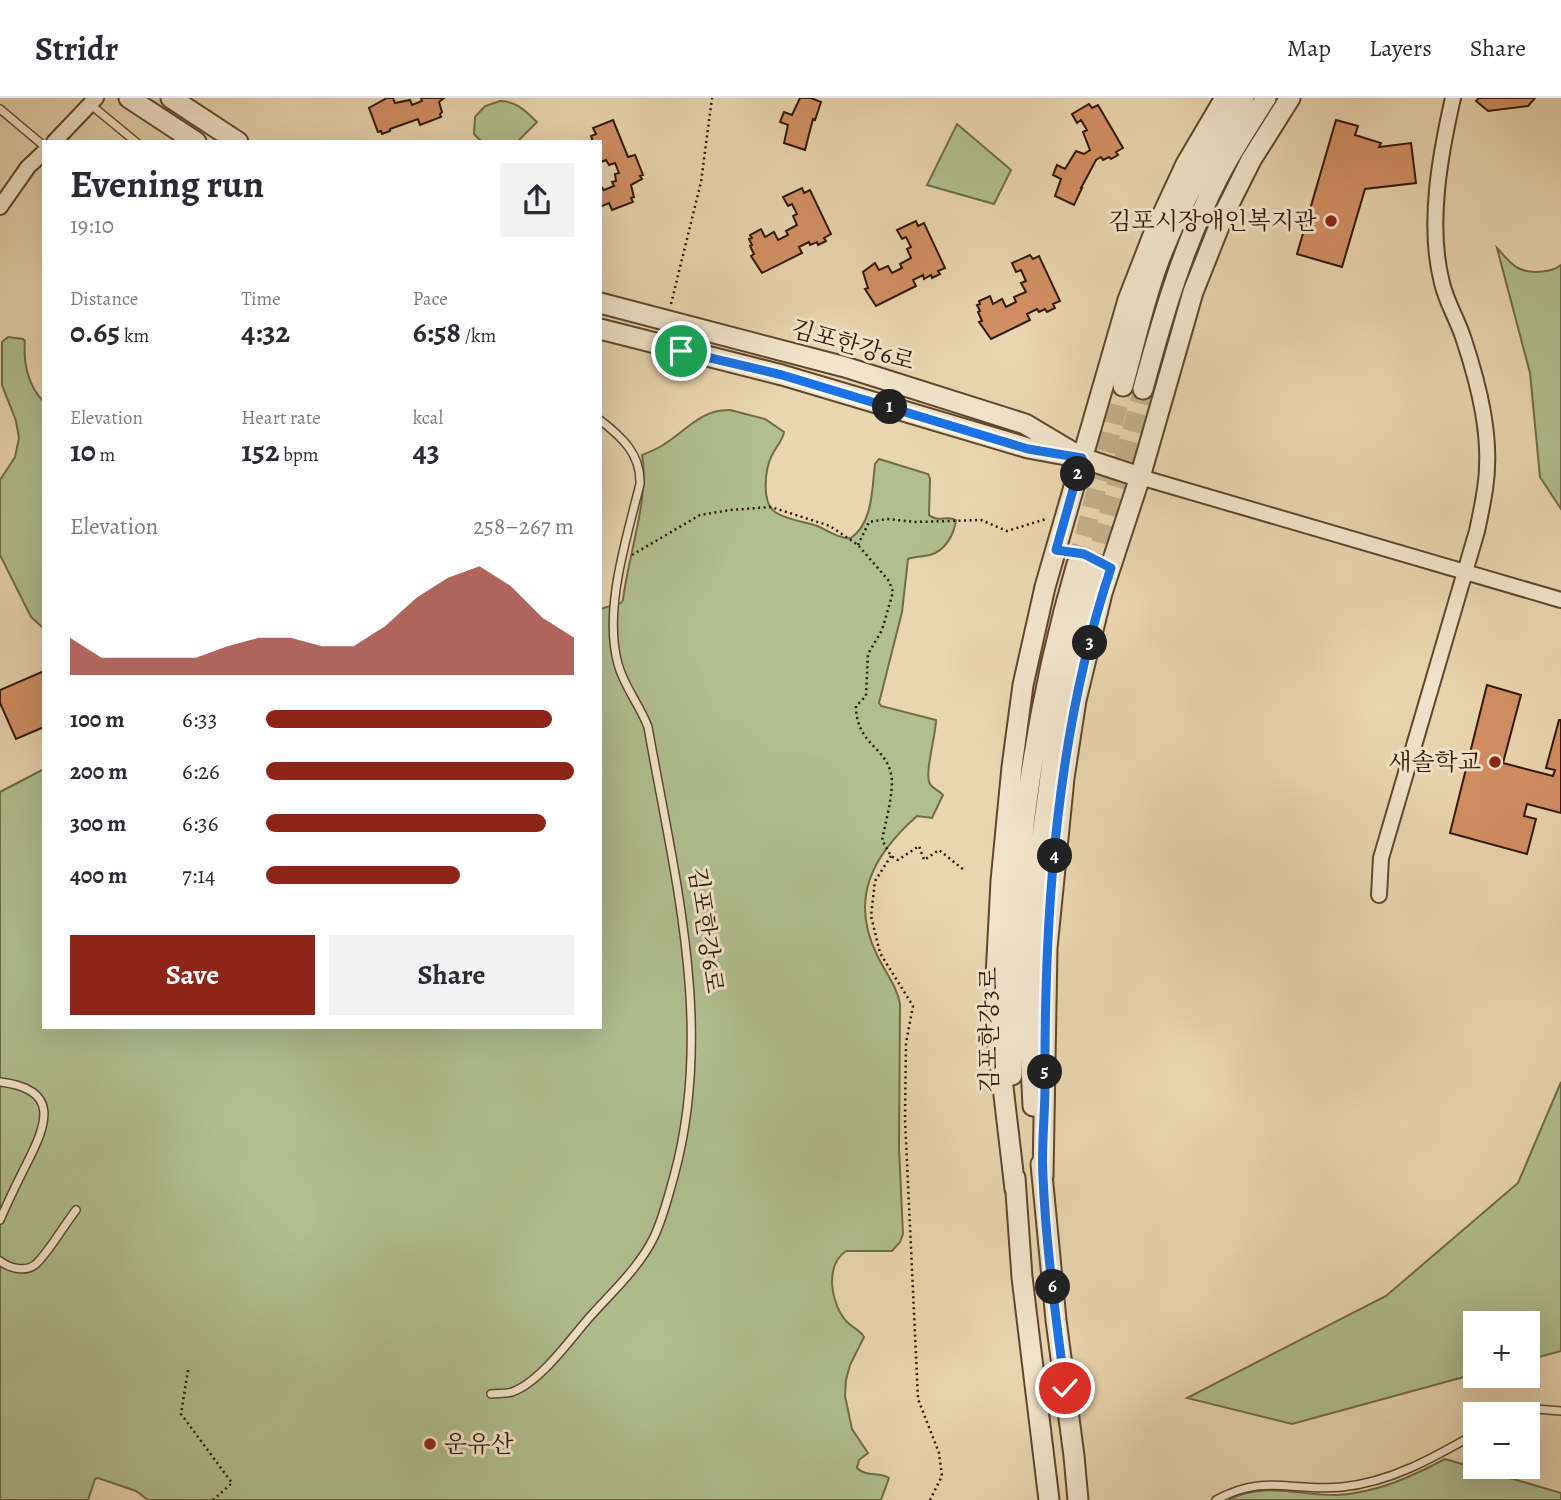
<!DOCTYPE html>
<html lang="en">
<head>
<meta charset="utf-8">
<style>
  :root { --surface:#fff; --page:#f2f2f3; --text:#2b2b33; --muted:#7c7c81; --line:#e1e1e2; --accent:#8f2418 }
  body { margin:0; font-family:Alegreya,"Noto Serif KR",serif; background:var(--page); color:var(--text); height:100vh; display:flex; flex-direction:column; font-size:26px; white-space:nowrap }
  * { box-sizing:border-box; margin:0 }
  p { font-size:23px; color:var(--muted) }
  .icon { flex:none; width:38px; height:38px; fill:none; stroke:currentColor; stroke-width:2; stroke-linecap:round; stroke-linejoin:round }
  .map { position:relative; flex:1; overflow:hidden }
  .drawer { position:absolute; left:42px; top:42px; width:560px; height:889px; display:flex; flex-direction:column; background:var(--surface); border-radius:0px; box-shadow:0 7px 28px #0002 }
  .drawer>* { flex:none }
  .buttons { position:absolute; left:1463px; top:1213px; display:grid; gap:14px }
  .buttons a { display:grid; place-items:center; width:77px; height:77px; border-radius:0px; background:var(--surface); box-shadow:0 7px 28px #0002; font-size:35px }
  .pin { position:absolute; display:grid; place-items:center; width:60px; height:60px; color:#fff; margin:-30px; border:4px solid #fff; border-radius:50%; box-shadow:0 2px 7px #0007 }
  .km { position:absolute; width:35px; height:35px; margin:-18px; border-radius:50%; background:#222; color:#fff; font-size:19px; line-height:35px; text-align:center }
  .round { display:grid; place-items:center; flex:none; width:74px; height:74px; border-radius:0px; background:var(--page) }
  .headline { display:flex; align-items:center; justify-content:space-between; height:119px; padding:0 28px }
  h1 { font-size:38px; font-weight:600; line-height:52px }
  .stats { display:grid; grid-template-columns:repeat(3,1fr); gap:10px; height:119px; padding:7px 28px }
  .stats div { display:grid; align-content:center }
  .stats b { font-size:30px; font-weight:600 }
  .stats small { font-size:19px; font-weight:400 }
  .stats p { font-size:19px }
  .chart { height:196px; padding:14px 28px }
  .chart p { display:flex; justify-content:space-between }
  .chart svg { width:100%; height:126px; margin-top:7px; fill:var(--accent); opacity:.7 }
  .button { display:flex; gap:14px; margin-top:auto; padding:14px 28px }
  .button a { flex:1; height:80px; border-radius:0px; background:var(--accent); color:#fff; font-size:28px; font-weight:600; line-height:80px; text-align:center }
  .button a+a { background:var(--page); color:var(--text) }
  ul { padding:0 28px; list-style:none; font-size:23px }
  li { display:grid; grid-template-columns:112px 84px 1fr; align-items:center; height:52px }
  li i { height:18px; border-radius:9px; background:var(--accent) }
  header { display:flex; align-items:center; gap:42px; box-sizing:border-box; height:98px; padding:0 35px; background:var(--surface); border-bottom:2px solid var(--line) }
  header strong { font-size:33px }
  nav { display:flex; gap:38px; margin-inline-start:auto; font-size:24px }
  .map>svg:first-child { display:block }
  .green { fill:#b0be90; stroke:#706b48; stroke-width:2 }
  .building { fill:#d28f63; stroke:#311801; stroke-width:2 }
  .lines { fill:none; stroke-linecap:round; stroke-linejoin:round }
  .tertiary-tunnel { stroke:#c4af8c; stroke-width:19; stroke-dasharray:19 10; stroke-linecap:butt }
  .service-casing { stroke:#5f472c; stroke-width:10 }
  .minor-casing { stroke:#5f472c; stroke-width:18 }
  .tertiary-casing { stroke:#5f472c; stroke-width:23 }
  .path { stroke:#311801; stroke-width:2.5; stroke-dasharray:2 3.5; stroke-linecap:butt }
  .service { stroke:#f1e4cb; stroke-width:7 }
  .minor { stroke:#f1e4cb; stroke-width:14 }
  .tertiary { stroke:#f1e4cb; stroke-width:19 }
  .route-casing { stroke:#fff; stroke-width:14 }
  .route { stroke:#1a73e8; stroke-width:9 }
  .poi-dot { fill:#8f2418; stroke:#f1e4cb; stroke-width:2.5 }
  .labels { text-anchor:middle; stroke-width:6; stroke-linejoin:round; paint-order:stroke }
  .poi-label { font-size:24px; fill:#311801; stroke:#f1e4cb; text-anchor:end }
  .street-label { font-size:24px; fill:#311801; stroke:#f1e4cb }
</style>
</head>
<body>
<header>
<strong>Stridr</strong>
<nav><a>Map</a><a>Layers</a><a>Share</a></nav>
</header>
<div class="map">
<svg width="1561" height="1402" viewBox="0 0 1561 1402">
  <rect width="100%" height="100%" fill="#e9d5af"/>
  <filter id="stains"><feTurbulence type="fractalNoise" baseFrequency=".00286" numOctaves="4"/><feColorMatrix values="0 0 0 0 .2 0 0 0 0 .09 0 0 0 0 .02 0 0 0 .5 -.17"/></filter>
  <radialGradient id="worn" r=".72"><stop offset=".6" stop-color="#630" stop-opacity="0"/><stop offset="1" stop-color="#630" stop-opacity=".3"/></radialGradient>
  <path class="green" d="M500,3C517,3 526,14 537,24L517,44H482L474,36L475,19L485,8Z
    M957,26L1011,72L994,106L927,87Z
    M1497,150C1503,156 1510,166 1518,170C1529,176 1551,175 1561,167V411L1540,379L1530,275Z
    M8,239L23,241L25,243C23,265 28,288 44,304V531L31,519L0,457V382L15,359L19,340L16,323L2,287V244Z
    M730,312L765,321L784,334C783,342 776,349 772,357C765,371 761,404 775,414C785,421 800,423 811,426C824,429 839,442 851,440C873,425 872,390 875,366L879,361L928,376L930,381L929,417C938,425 947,417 956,422C954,437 945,453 930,457C922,459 915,458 908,461L902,514L879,605L881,608L936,622C936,637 924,676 930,686C933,691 940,693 943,697L932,720L917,718C873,757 849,800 877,857C885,874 897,888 900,906L899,1051L903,1136L900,1144L892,1153H846C824,1168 831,1207 847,1224C853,1230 860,1232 864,1239L850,1267L846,1282L845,1298L852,1331L868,1355L859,1362L857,1370C867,1380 879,1373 889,1380L881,1402H148L136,1393L98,1380L95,1381L88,1402H0V694L44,671V929H600V511L621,505L623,502C628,458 650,398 642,357C649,354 657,351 663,347C686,333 701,311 730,312Z
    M1561,984V1253L1528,1262V1225H1475V1276L1292,1326L1187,1300L1386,1198L1518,1085Z
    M1445,1361L1561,1395V1402H1229C1264,1383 1299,1398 1337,1397C1376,1395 1411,1379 1445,1361Z"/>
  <path class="building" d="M387,0H393L395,5L410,2L412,7L422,3L421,0H444L439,4L442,14L440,16L441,19L420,27L418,21L390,31V33L382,36L381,33L378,34L369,10Z
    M800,0H811L821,4L815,22L813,21L805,52L784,45L788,27L780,24L784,14L792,17Z
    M1479,0H1535L1528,8L1488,13L1476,3Z
    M1089,6L1092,10L1098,7L1123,50L1116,54L1118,57L1111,61L1109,59L1103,62L1101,59L1096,62L1081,90H1082L1074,107L1055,98L1061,81L1053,77L1057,67L1065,71L1076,53L1084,56L1090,52L1083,34L1087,32L1081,22L1077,25L1072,16Z
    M613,22L628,59L635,57L643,77L640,78L642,81L631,87L634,99L631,100L633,104L612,112L609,105L600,109V87L604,92L614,88L612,84L616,83L615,76L619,75L615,65L609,67L606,62L601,64L600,44H593L591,38L596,36L593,30Z
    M1336,22L1358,28L1355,37L1381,45L1379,49L1411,45L1416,85L1365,91L1342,169L1297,156Z
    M802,90L804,95L810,92L831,136L824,140L826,143L818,147L817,144L810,147L809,144L799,149L802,155L762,175L751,158L754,156L750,148L752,147L749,141L752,140L750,137L761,131L765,139L774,134L778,142L788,137L786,133L797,127L793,118L797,116L792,106L788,108L783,99Z
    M916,123L918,128L924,125L945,170L938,173L940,176L932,180L931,177L924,181L923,177L913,182L916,188L876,208L865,191L868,190L863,174L875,165L879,172L888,168L892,175L902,170L900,166L911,160L907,151L911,149L906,139L902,141L897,132Z
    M1030,157L1033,161L1039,158L1060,203L1053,206L1055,210L1047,214L1045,211L1039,214L1037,211L1027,216L1030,222L991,241L979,224L982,223L978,214L980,213L977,207L980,206L979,203L990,198L993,206L1002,201L1006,209L1016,204L1014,199L1026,194L1021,185L1026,183L1021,172L1016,174L1012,165Z
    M44,573V629L16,641L0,605V592Z
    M1487,587L1521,597L1503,665L1553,678L1555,672L1546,670L1559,622H1561V715L1527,706L1524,718L1536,721L1527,756L1450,735Z"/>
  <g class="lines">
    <path class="tertiary-tunnel" d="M1077,466L1123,288
      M1093,473L1143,291"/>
    <g class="service-casing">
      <path id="service" d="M91,7L136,44
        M0,11L44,48
        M0,984C61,991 47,1026 26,1067C17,1085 8,1103 0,1122
        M0,1163C10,1170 25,1175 36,1166C48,1155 65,1126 76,1112
        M491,1296C497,1295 506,1296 512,1294C539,1285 569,1243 588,1221C611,1195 639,1170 654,1139C663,1120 668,1099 674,1078C715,929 674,777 648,629C640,607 624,589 618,566C603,512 627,439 640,386C641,356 622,339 600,322
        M1517,1316L1536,1311L1561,1313
        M1216,1402C1265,1375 1292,1394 1342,1389C1391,1384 1433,1360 1475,1336"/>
    </g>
    <g class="minor-casing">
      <path id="minor" d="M54,44L96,0
        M0,109L28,69L44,54
        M1140,379L1561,502
        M1379,797L1381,760L1477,433C1480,419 1483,405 1485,391C1493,341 1479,287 1463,239C1457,221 1446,203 1442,185C1427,127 1440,57 1453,0"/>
    </g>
    <g class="tertiary-casing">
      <path id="tertiary" d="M129,0L196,44
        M171,0L238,44
        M600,205L845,269L1025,326L1072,354
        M600,231L782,277L1028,350L1082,360L1140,379
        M1123,288C1134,248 1143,207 1157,168C1179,108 1210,53 1244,0
        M1143,291C1163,217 1185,142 1221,74C1235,48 1251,24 1266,0
        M1012,977C1008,805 1029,630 1077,466
        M1033,1008L1029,926V863L1036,782L1062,591L1093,473
        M1041,1066L1056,1222L1074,1358L1078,1402
        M1043,1078L1047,850L1064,680L1076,602L1102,495L1140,379L1193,194L1224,116L1251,62L1290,0
        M1015,1080L1022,1179L1049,1402
        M1015,1091L997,938L996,879L1001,783L1012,669L1023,587L1045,489L1128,202L1154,135L1186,66L1225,0"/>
    </g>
    <path class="path" d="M671,206L701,84L712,0
      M858,447L869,424L887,421L916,424L981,422L1007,433L1046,421
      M632,457L700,417L730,412L771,409L830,428L858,447L889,483L893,494L882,532L868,556L866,598L856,608C856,646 886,649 891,676C895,690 885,727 882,742L891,758L898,762L919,748L924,762L939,752L964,772
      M891,758L875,783L871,818L880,855L913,908L906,945L905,1021L918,1301L939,1355L942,1378L930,1402
      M188,1272L181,1316L232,1385L213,1402"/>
    <use href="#service" class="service"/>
    <use href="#minor" class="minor"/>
    <use href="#tertiary" class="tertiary"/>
  </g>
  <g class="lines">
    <g class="route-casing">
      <path id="route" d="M681,253L782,277L1028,351L1082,360L1056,452L1084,456L1111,470C1056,634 1044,817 1045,989C1045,1019 1041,1049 1043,1079C1046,1149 1056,1220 1065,1290"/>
    </g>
    <use href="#route" class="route"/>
  </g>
  <g class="poi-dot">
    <circle cx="1331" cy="123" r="7"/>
    <circle cx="1495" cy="664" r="7"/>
    <circle cx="430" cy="1346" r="7"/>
  </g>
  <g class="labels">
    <g class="poi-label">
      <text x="1317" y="131">김포시장애인복지관</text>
      <text x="1481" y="672">새솔학교</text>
      <text x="444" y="1354" text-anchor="start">운유산</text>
    </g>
    <g class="street-label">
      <text transform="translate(853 247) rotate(16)" y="8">김포한강6로</text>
      <text transform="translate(706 832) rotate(82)" y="8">김포한강6로</text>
      <text transform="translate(989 932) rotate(-90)" y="8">김포한강3로</text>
    </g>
  </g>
  <rect width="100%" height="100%" filter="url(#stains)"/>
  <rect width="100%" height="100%" fill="url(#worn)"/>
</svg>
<div class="buttons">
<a>+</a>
<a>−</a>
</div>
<div class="pin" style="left:681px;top:253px;background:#1e9e55"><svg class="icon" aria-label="arrive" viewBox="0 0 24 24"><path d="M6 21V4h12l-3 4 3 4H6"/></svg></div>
<div class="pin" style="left:1065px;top:1290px;background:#d93025"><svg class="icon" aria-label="check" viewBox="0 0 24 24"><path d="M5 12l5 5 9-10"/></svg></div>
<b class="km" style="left:890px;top:309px">1</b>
<b class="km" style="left:1078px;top:376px">2</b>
<b class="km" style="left:1090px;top:545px">3</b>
<b class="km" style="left:1055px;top:758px">4</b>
<b class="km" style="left:1045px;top:974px">5</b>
<b class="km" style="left:1053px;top:1189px">6</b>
<section class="drawer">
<div class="headline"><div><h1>Evening run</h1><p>19:10</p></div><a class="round"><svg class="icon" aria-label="share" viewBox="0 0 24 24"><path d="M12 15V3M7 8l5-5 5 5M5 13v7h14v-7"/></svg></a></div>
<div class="stats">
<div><p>Distance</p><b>0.65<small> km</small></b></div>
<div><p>Time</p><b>4:32</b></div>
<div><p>Pace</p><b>6:58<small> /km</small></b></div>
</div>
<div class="stats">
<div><p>Elevation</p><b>10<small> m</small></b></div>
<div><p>Heart rate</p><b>152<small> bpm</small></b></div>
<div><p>kcal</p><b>43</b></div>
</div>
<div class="chart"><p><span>Elevation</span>258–267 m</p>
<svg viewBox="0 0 160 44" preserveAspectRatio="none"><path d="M0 44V31L10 38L20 38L30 38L40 38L50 34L60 31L70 31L80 34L90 34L100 27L110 17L120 10L130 6L140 13L150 24L160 31V44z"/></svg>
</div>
<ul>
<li><b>100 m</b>6:33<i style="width:93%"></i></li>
<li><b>200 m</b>6:26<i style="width:100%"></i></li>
<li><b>300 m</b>6:36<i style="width:91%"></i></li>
<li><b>400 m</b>7:14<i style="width:63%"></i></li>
</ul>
<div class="button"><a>Save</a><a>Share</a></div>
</section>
</div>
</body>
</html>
